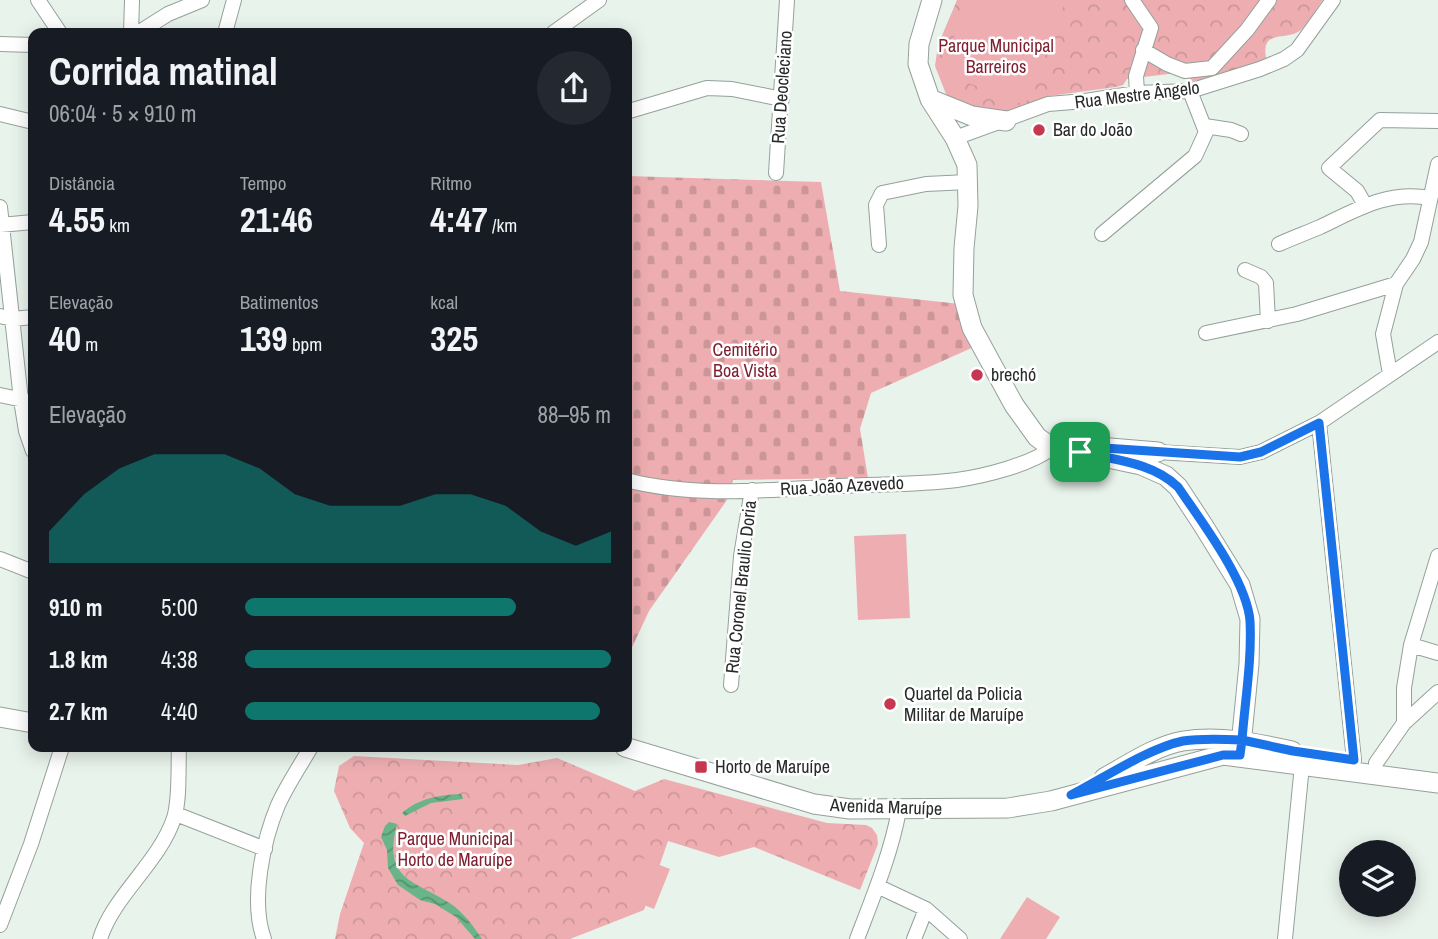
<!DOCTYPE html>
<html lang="pt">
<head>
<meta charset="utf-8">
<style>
  :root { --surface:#171b24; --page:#242831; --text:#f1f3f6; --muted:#9ea1a6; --accent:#0f766e }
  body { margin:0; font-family:"Archivo Narrow",sans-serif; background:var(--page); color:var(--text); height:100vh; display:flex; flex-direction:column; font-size:26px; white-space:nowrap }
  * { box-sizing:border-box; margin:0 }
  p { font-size:23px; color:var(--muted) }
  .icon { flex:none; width:38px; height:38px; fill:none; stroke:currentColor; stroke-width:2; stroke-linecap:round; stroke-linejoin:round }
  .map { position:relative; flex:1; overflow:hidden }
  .details { position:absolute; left:28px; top:28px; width:604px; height:724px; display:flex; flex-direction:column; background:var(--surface); border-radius:14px; box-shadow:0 4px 18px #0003 }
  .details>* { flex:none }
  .fabs { position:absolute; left:1339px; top:840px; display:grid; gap:14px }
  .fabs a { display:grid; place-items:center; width:77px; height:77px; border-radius:50%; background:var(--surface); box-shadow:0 4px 18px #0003; font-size:35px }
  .pin { position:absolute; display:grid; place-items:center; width:60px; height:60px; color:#fff; margin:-30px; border-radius:14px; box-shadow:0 4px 10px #0006 }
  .round { display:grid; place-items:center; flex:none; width:74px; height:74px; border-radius:37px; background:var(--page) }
  .overview { display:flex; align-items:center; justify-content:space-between; height:119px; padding:0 21px }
  h1 { font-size:38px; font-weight:700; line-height:52px }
  .stats { display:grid; grid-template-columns:repeat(3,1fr); gap:10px; height:119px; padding:7px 21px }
  .stats div { display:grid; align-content:center }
  .stats b { font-size:35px; font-weight:700 }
  .stats small { font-size:19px; font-weight:400 }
  .stats p { font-size:19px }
  .chart { height:196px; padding:14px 21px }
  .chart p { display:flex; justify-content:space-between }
  .chart svg { width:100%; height:126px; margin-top:7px; fill:var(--accent); opacity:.7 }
  ul { padding:0 21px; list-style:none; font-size:23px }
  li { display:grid; grid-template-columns:112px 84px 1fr; align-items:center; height:52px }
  li i { height:18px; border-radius:9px; background:var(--accent) }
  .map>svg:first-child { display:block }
  .forest { fill:url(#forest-crowns) }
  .cemetery { fill:url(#cemetery-stones) }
  .pitch { fill:#eeaeb1 }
  .water { fill:url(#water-waves) }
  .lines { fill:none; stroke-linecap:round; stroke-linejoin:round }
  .minor-casing { stroke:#96a09a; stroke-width:16 }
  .major-casing { stroke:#96a09a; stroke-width:21 }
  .minor { stroke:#fff; stroke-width:14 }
  .major { stroke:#fff; stroke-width:19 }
  .route-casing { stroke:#fff; stroke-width:14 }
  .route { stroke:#1a73e8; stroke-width:9 }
  .poi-dot { fill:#c7374f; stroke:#fff; stroke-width:2.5 }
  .labels { text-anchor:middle; stroke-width:5; stroke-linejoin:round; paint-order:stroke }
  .park-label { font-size:18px; fill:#7f2030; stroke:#fff }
  .street-label { font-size:18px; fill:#262a28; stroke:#fff }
  .poi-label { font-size:18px; fill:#262a28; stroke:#fff; text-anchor:start }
</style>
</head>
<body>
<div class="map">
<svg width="1438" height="939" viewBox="0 0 1438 939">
  <defs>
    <pattern id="forest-crowns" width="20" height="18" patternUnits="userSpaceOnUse" patternTransform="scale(1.75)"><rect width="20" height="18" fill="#eeaeb1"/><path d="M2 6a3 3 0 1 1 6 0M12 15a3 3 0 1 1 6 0" fill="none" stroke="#cc9698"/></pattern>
    <pattern id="cemetery-stones" width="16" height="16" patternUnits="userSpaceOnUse" patternTransform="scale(1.75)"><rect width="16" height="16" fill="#eeaeb1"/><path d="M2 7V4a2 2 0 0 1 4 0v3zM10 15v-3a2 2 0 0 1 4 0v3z" fill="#cc9698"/></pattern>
    <pattern id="water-waves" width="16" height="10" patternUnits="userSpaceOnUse" patternTransform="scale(1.75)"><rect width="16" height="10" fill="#69b489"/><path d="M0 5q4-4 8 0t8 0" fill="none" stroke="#569370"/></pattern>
  </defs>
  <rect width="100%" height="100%" fill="#e8f3eb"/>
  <path class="forest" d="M957,0H1323C1316,9 1310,21 1302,29C1288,43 1258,26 1267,62L1204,80L1192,81L1177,73L1127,79L1123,85L1116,87L1049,96L1015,111L999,114L956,103L946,94L935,66L938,45Z
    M354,756L518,765L557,758L635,791L664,779L827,823L866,825L872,828L877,835L878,844L860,890L754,847L719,857L668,841L644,910L570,939H335L340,914L364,843L350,828L334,791L339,766Z"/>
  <path class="cemetery" d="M627,176L821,182L840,291L960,304L976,346L871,393L860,429L868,478L733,480L727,500L649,611L627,658Z"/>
  <path class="pitch" d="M968,0H1066L1025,105L941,72Z
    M906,534L910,618L858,620L854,536Z
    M642,858L670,869L654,909L626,898Z
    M1027,897L1060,917L1046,939H1000Z"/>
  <path class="water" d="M461,794L463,799L431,803L405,816L402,813C419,798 440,795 461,794Z
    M389,822L397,824C382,881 415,880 451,904C462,911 475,928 482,939H475L456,917L435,904L420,900L398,885L388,868L387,850L381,837L385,826Z"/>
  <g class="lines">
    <g class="minor-casing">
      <path id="minor" d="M38,0L60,33
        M1132,0L1151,28L1136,76L1137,93
        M131,33L132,0
        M138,33L168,14L202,0
        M225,33L234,0
        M553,33L599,0
        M0,44L33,45
        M1143,50L1167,64L1185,71L1212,68L1247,30L1269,0
        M626,112L707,88L732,89L782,99
        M0,114L33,122
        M1205,126L1231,130L1241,134
        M955,138L1048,104L1085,101L1137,93L1190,91L1260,69L1284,59L1297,50L1333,0
        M776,173L787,0
        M1365,205L1357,191L1329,168L1380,120L1438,121
        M0,207L21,400L26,431L33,451
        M0,225L33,222
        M1102,234L1195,156L1206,132L1190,91
        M1279,244C1292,238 1306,233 1320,227C1356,210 1388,190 1430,198
        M879,245L876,205L882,193L926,184L968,182
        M1245,270L1261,277L1266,283L1268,321
        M0,316L13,319L33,317
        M1206,333L1297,314L1396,284
        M1390,374L1383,334L1396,284L1413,259L1421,242L1438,164
        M0,395L33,402
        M1319,423L1354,760
        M1152,457L1158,452L1240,457L1261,452L1319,423L1438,342
        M626,480C695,498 769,490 839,486C878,484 918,485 957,480C984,476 1030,465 1052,448
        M0,559L33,572
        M1411,645L1438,653
        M731,685L741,556L752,490
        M1404,723V688L1411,645L1438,556
        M1376,763L1404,723L1438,692
        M176,814L265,849
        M877,886L926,909L960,939
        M0,925L31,844L62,747
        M100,939C113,896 159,863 174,818C180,800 178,768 179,747
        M264,939C250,901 263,841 278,805C287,785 300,766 311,747
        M857,939C873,897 891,854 899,810
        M914,939L926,909
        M1285,939L1302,765"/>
    </g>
    <g class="major-casing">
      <path id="major" d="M932,0L919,44L918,64L930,99L955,138L967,165L968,206L964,248L963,295L972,328L1014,405L1037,437L1052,448L1080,452L1141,465L1166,476L1178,487L1203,525L1240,585L1250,619L1249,664L1240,755
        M930,99L972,116L1006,121
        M1110,448L1158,452
        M0,717L33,723
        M625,747L814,804L850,809L1008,808L1051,801L1223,755L1438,783
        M1104,778C1128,765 1155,746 1183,741C1220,735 1255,743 1292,751"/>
    </g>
    <use href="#minor" class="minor"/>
    <use href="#major" class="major"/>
  </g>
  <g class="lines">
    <g class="route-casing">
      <path id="route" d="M1080,452C1114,460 1152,462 1178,487C1201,521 1247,581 1250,621C1252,660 1245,701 1242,740C1223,739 1202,738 1183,741C1149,748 1102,779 1071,795L1223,755H1240L1242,740L1293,751L1354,760L1319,423L1261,452L1240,457L1104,448L1080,452"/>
    </g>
    <use href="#route" class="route"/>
  </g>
  <g class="poi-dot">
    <circle cx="1039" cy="130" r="7"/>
    <circle cx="977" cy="375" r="7"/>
    <circle cx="890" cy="704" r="7"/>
    <rect x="694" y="760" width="14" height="14" rx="3.5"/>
  </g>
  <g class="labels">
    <g class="park-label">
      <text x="996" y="52">Parque Municipal<tspan x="996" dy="21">Barreiros</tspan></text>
      <text x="745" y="356">Cemitério<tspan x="745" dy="21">Boa Vista</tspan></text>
      <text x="455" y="845">Parque Municipal<tspan x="455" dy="21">Horto de Maruípe</tspan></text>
    </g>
    <g class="street-label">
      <text transform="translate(782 87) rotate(-86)" y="6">Rua Deocleciano</text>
      <text transform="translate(1137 95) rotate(-7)" y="6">Rua Mestre Ângelo</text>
      <text transform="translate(842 486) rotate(-3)" y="6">Rua João Azevedo</text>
      <text transform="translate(741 587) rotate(-84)" y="6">Rua Coronel Braulio Doria</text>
      <text transform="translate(886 807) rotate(2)" y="6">Avenida Maruípe</text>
    </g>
    <g class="poi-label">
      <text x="1053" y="136">Bar do João</text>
      <text x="991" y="381">brechó</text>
      <text x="904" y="700">Quartel da Policia<tspan x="904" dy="21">Militar de Maruípe</tspan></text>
      <text x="715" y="773">Horto de Maruípe</text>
    </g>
  </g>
</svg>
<div class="fabs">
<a><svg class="icon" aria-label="layers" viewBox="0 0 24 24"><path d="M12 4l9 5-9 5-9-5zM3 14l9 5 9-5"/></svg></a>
</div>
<div class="pin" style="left:1080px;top:452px;background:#1e9e55"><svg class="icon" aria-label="arrive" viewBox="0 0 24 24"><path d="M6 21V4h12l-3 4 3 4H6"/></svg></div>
<section class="details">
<div class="overview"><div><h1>Corrida matinal</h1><p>06:04 · 5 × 910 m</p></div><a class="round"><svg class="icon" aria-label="share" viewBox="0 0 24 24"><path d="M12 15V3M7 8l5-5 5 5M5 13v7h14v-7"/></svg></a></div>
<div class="stats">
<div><p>Distância</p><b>4.55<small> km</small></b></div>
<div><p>Tempo</p><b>21:46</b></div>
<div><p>Ritmo</p><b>4:47<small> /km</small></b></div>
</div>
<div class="stats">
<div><p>Elevação</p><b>40<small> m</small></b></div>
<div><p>Batimentos</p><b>139<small> bpm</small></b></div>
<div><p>kcal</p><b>325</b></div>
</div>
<div class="chart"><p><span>Elevação</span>88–95 m</p>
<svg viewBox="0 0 160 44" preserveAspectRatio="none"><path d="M0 44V33L10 20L20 11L30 6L40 6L50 6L60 11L70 20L80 24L90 24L100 24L110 20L120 20L130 24L140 33L150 38L160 33V44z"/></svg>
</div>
<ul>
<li><b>910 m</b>5:00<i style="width:74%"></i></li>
<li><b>1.8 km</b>4:38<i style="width:100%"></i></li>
<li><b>2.7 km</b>4:40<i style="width:97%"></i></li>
</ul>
</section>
</div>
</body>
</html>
